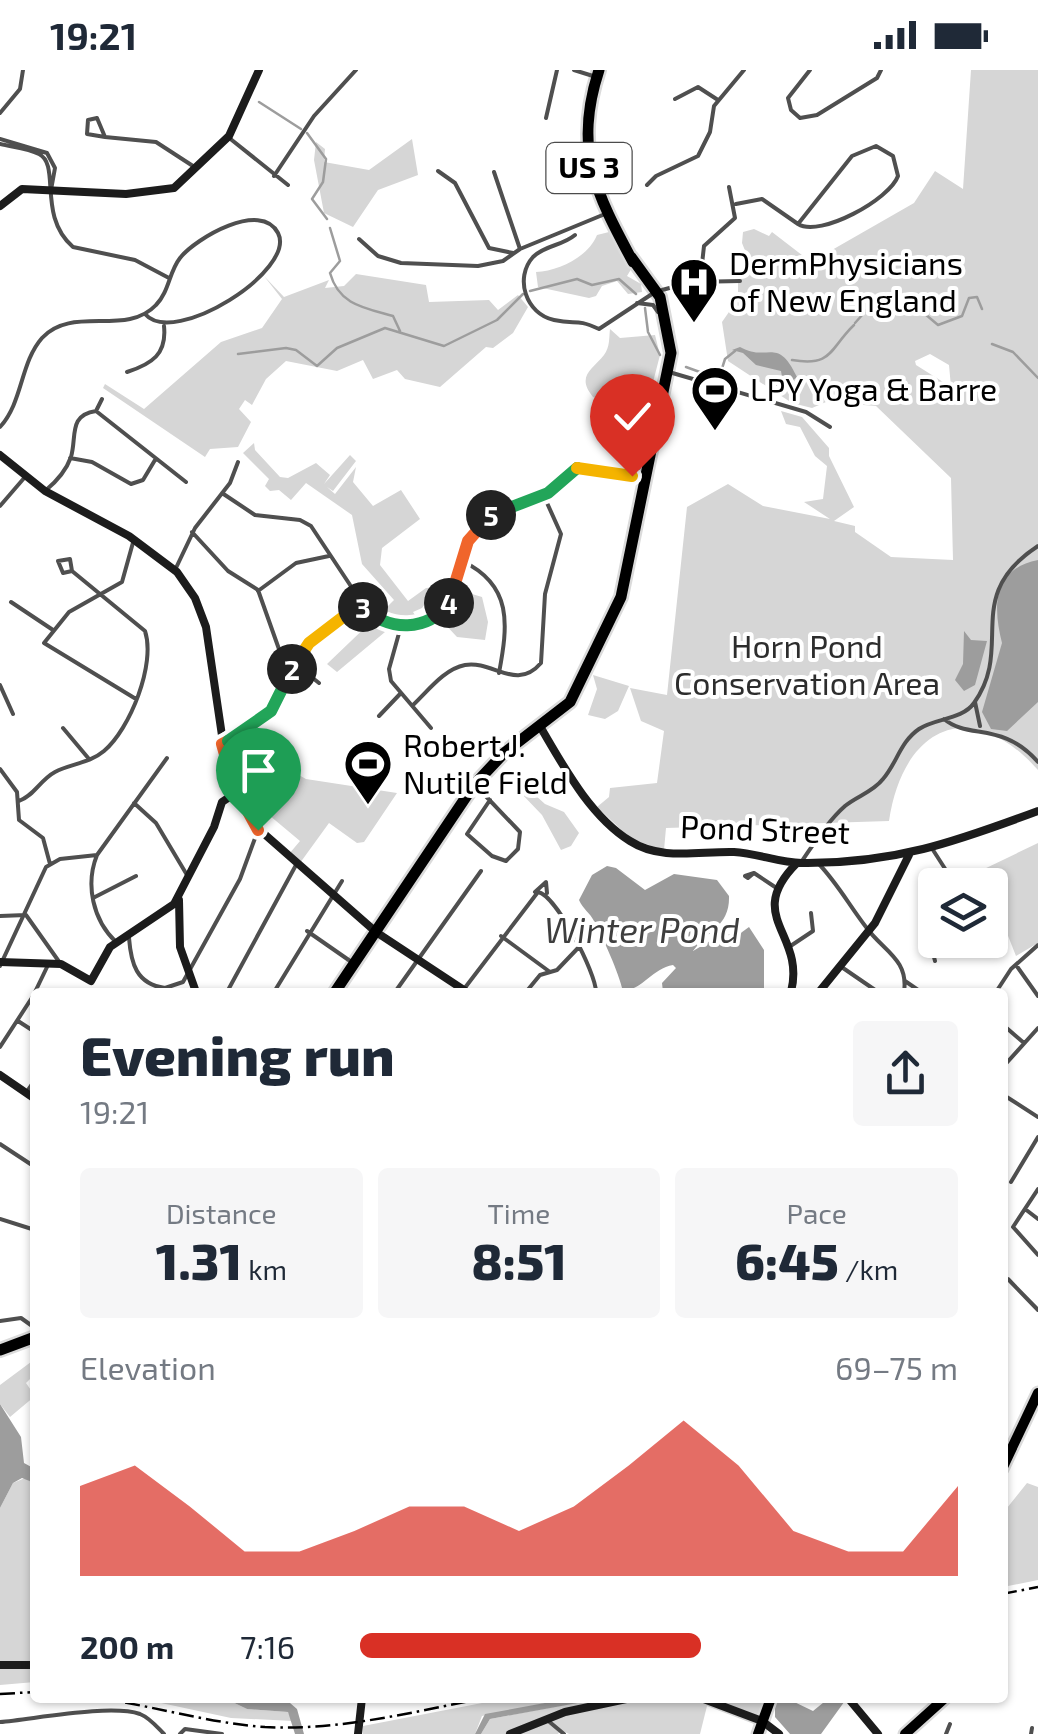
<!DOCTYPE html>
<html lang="en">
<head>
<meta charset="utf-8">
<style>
  :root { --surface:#fff; --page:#f6f6f7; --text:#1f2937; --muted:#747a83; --accent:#d93025 }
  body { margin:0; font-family:"Exo 2",sans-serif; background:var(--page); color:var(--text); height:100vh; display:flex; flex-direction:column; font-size:38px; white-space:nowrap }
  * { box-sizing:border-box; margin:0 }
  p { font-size:32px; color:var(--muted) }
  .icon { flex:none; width:55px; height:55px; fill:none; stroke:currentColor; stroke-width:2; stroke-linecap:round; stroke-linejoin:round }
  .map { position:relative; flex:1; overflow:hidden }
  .sheet { position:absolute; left:30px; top:918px; width:978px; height:715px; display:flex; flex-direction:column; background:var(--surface); border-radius:10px; box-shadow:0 2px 8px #0004 }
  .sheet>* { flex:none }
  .fabs { position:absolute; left:918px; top:798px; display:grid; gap:20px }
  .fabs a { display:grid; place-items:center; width:90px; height:90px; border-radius:10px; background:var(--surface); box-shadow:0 2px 8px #0004; font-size:50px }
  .pin { position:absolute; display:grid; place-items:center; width:85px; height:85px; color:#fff; margin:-102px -42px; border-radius:50% 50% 50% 0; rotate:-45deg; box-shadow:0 0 10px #0007 }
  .pin .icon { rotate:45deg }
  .km { position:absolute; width:50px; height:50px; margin:-25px; border-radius:50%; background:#222; color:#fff; font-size:28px; line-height:50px; text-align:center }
  .round { display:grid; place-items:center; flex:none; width:105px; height:105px; border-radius:10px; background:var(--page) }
  .headline { display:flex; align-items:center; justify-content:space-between; height:170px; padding:0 50px }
  h1 { font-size:55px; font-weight:800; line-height:75px }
  .figures { display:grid; grid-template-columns:repeat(3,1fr); gap:15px; height:170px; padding:10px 50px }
  .figures div { display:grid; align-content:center; border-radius:10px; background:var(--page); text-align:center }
  .figures b { font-size:50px; font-weight:800 }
  .figures small { font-size:28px; font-weight:400 }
  .figures p { font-size:28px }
  .chart { height:280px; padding:20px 50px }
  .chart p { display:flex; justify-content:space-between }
  .chart svg { width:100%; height:180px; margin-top:10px; fill:var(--accent); opacity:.7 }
  ul { padding:0 50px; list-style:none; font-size:32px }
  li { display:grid; grid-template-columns:160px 120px 1fr; align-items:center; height:75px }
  li i { height:25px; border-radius:12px; background:var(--accent) }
  .status { display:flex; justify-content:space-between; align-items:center; height:70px; padding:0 50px; background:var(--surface); direction:ltr }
  .status svg { height:28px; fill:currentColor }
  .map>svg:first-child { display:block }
  .green { fill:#d6d6d6; fill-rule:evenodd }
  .water { fill:#9d9d9d }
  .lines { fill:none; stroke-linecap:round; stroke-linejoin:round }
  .stream { stroke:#9d9d9d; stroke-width:2.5 }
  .primary-casing { stroke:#dbdbdb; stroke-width:15 }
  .highway-casing { stroke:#dbdbdb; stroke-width:16 }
  .street { stroke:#4f4f4f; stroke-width:4 }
  .secondary { stroke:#1c1c1c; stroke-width:8 }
  .primary { stroke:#000; stroke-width:10 }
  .highway { stroke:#000; stroke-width:11 }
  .rail { stroke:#000; stroke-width:2.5; stroke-dasharray:15 5 2.5 5; stroke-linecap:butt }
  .split-1-casing { stroke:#fff; stroke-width:20 }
  .split-2-casing { stroke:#fff; stroke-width:20 }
  .split-3-casing { stroke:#fff; stroke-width:20 }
  .split-4-casing { stroke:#fff; stroke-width:20 }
  .split-5-casing { stroke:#fff; stroke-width:20 }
  .split-6-casing { stroke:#fff; stroke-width:20 }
  .split-7-casing { stroke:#fff; stroke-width:20 }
  .split-1 { stroke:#f0652b; stroke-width:12 }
  .split-2 { stroke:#22a559; stroke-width:12 }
  .split-3 { stroke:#f5b400; stroke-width:12 }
  .split-4 { stroke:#22a559; stroke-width:12 }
  .split-5 { stroke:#f0652b; stroke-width:12 }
  .split-6 { stroke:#22a559; stroke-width:12 }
  .split-7 { stroke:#f5b400; stroke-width:12 }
  .labels { text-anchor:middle; stroke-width:8; stroke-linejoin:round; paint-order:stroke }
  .shield { fill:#fff; stroke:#4c4c4c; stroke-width:2.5 }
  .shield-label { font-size:30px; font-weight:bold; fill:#000 }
  .poi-label { font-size:32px; fill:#000; stroke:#fff; text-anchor:start }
  .park-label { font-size:32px; fill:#2d2d2d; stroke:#fff }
  .street-label { font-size:32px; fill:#000; stroke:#fff }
  .water-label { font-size:35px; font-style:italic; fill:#3e3e3e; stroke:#fff }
</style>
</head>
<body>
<div class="status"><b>19:21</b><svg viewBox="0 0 49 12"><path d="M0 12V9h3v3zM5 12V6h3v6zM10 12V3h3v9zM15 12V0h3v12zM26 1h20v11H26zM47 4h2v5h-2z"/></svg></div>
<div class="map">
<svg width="1038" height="1664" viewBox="0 0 1038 1664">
  <rect width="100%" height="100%" fill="#fff"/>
  <path class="green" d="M971,0H1038V700C970,624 903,657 889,751L666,758L664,780L631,769L597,737L609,727L610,718L657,713L664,661L641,651L630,618L667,625L687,437L728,414L763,436L830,449L804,432L823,429L827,396L815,386L800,357L786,354L781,341L802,347L829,378V386L854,437L834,451L855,456V462L891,487L953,490L951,408L876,336L826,332L812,338L792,333L728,291L722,252L738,229V209L752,198L742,173L743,162L754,159L769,166L772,162L811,192L914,133L935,101L963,119ZM930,284L949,295L951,317L916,295L915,291Z
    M412,69L418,105L378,120L353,157L324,143L314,90L316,72L325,79L324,92L369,100Z
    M609,162L633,196L627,206L641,214L642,222L628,224L617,211L602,216L596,226L589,228L538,217L536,202C559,201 588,187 597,165Z
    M356,204L426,215L429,232L489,230L498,240L518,225L528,237L513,263L493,278L486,277L440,317L405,309L397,300L373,309L363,290L337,301L286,291L266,309L252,335L245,330L239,339L251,352L238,377L210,379L205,387L103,318L105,314L144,339L221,272L262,258L282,229L264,206L284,227L329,210L325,218L344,216Z
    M610,259L620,268L655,265L660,285L651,320L613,335L593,327C576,306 592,300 604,285C610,277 609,268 610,259Z
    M254,373L255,380L280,407L288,408L316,393L330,405L324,414L350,385L356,391L333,421L327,417L335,424L356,397L353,412L373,436L401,420L420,449L382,478L380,495L408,531L426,518L437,517L422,538L413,542L420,553H393L378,546L394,530L362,494L352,445L306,413L291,430L279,420L270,421L265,416L269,409L243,383Z
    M462,521L482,527L488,552L485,570L457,567L442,551Z
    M374,549L391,557L337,602L327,594Z
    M593,605L629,616L618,641L605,649L588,645L597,619Z
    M259,683L306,709L397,723L364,772L357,773L329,753L300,793L289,784L300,771L244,724Z
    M525,716L545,734L564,742L579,763L571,776L561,780L542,745L519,721L518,716Z
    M1038,773V873L1016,886L982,800Z
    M35,1289V1304L26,1313L35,1326L10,1347L0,1334V1315Z
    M25,1408L32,1412L35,1430V1612L0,1615V1438L13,1413Z
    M1027,1413L1038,1417V1510L1003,1517V1443Z
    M138,1628H224L247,1639L288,1642L293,1651L231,1648Z
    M508,1628H572L482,1646L475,1664H363V1656Z
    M601,1628H757L764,1630L754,1654L707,1636L700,1664H569L561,1660L558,1664H481L490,1649Z"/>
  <path class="water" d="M740,277C768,293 777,265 797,307L773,328L769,322L782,307L781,301L756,295L743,283L732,280Z
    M1038,490V632L1007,661L991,659L982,642L1002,573C993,538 992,499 1038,490Z
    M964,561L971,570L987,571L975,615L964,621L955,610L963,594Z
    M607,796L616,798L645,820L674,804L717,810L729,826C730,856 708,860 693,881L722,864L738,865L749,857L764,880V918L759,922H663L662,913L676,898L673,895C653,898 642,920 623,921C618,901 604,870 594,851C590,843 583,839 579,830L592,805Z
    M0,1334L21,1367L24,1393L35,1399V1430L32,1412L22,1408L13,1413L0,1438Z
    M224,1628L290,1633L297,1639L304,1664H295L288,1642L247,1639Z
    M572,1628H605L490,1649L481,1664H475L485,1644Z
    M757,1628H786L813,1641L829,1628H847L821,1664H790L775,1647V1634Z"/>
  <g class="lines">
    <path class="stream" d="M259,32L301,59
      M307,63L326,89L323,112L312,129L327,149
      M330,158L340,191L330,203C339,235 364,238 393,246L400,261
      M530,221L577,209L592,215L619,209L636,224
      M645,238L648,262L660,285
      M906,241L925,244L938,255L962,246L969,228L977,227L982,239
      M855,253L872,234H881
      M992,274L1013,282L1038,308
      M238,284L286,278L296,280L317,296L337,278L385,258L444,276L497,250L523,224
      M792,290C833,297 829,279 854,255
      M686,297L708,305
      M714,307L719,308L725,289L735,281"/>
    <g class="primary-casing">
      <path id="primary" d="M1002,1399L1038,1323
        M758,1664L771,1628
        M905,1664L945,1628"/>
    </g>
    <g class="highway-casing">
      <path id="highway" d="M599,0C573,80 596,123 633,192
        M641,387L652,342
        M335,922L474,715L504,683L570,632L621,527L671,283L660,227L631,187
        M0,1280L35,1267"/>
    </g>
    <path class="street" d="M574,0L593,6
      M810,0L788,28L791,40L800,48L817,45L877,8L881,0
      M675,29L698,17L718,30
      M0,43L20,19L23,0
      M546,48L557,0
      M105,67L87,64L88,50L97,48L105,67L156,72L196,98
      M228,67L288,115
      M0,69L47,83L55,98L51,120
      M0,74C12,77 28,78 39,84C61,95 37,146 73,177L135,190L169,208
      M438,101L455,113L489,178L513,183
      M494,102L520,179
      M274,106L314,46L356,0
      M647,115L656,106L698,86L710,62L714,36L744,0
      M736,134L762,129L798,154L852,86L876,76L893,86L898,106C890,129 820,168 798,154
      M575,165C562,176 545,175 533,187C514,208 526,244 554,250C577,255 575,248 599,259L652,224
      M359,169L378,186L401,193L478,196L503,191L520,179L605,144
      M700,212L704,176L735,148L729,117
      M662,220L692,212L740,211
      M637,233L653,235L658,242
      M127,302C152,294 167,284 164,256
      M669,302L806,342L830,357
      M96,341L186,412
      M0,357C23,332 20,293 42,268C72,235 126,267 156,235C169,222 169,202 180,188C196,168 261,130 278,163C297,200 174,278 145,244
      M70,388L92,392L131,414L143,410L155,390
      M628,407L637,402L641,390
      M45,421C56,412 66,401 71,387C77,367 68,345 96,341L102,329
      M222,423L255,445L300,450L311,456L368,542L391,554L416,555L436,547L448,535L465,477L485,449L516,432L548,423L581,397L638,410
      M0,436L25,407
      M192,462L228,501L258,520L280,582L319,613
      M134,469L122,512L69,542L44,573L136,629
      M462,491C513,515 508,555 499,603
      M175,500L195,458L230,413L238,392
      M258,521L296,493L329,486
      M11,532L53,560
      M401,556L389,599L391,611L431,658
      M0,615L13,644
      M975,632L980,656
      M413,635C428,621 444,599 465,595C493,590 516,622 541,593L545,524L561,464L543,424
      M379,646L400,624
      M944,649C969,670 1002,651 1038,692
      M63,658L89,689
      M222,674L264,648L302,580L359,535
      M0,699L17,722L19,750L43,768L50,794
      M478,718L520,762L518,779L506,791L492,786L467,764L490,730
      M19,731C35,725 40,710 55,702C70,694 90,693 104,681C130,659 156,594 145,561L72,501L70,489L58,491L63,503L72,501
      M134,733L156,753L187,805
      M933,780L951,808L942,815
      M97,785C85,815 93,850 116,872
      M802,791C815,772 828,751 845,736C857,726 873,722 883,709C897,693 900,672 919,659C935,648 962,650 974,633C1015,576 961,526 1038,476
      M818,793C838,814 849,835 866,857C882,880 909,889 904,922
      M754,803L745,806L748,808L754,803L775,817
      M935,821L924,848L935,891
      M535,822L546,812L547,823
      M93,828L136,806
      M0,846L26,845L60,893
      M307,861L353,893
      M501,866L550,902
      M129,868C131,893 136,914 165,918L183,912L240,809L258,760
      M789,877L813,861L811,843
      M1016,895L1038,926
      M0,896L46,797L60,789L97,785L167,688
      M843,898L878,922
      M905,911L921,922
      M464,919L538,822C556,825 596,903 596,922
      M35,922L48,895
      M227,922L296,795
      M274,922L342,811
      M395,922L481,801
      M526,922L540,905L557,900L578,878
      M996,922L1011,899L1038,875
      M18,951L35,962
      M1002,954L1024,973
      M0,977L35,923
      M1002,998L1038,958
      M26,1023L35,1010
      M1002,1024L1038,1047
      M0,1074L35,1097
      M1011,1112L1038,1067
      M1038,1119L1013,1157L1038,1185
      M1025,1139L1038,1149
      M0,1149L35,1160
      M1008,1209L1038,1240
      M0,1251L21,1248L35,1258
      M546,1649L564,1664
      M0,1652C35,1649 110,1634 140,1644C150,1648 157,1657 164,1664
      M180,1664L185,1659L222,1664
      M946,1664L950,1654
      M1031,1664L1032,1658"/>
    <path class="secondary" d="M0,136L22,119L126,124L174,118L229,66L259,0
      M0,385L45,421L129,466L177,502L195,528L206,557L225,686L254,755L376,862L467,922
      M541,658C564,697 590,746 630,771C661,791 699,781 734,782C757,783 779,793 802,793C893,794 955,772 1038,741
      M179,830L180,877L196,922
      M0,892L61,894L91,911L110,877L174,834L214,757L222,732L237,722
      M791,922C806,863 743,847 797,793
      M819,922L875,853L909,785
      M0,1005L35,1029
      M0,1595H35
      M701,1628L762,1651L779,1664
      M848,1628L878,1664
      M358,1664L362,1628
      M510,1664L565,1642L631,1628"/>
    <use href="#primary" class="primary"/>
    <use href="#highway" class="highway"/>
    <path class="rail" d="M1002,1524L1038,1517
      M0,1624L35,1622
      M98,1628C154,1636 208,1653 265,1657C339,1661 412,1642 485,1628"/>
  </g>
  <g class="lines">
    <g class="split-1-casing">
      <path id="split-1" d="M228,671L222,674L234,716L258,760"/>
    </g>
    <g class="split-2-casing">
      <path id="split-2" d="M228,671L271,641L292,599"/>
    </g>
    <g class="split-3-casing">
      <path id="split-3" d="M292,599L309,573L360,534L363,537"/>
    </g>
    <g class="split-4-casing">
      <path id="split-4" d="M363,537C389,562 427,562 449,533"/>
    </g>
    <g class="split-5-casing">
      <path id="split-5" d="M449,533L468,471L491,445"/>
    </g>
    <g class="split-6-casing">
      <path id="split-6" d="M491,445L548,423L577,398"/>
    </g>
    <g class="split-7-casing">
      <path id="split-7" d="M577,398L632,406"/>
    </g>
    <use href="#split-1" class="split-1"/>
    <use href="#split-2" class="split-2"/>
    <use href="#split-3" class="split-3"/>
    <use href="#split-4" class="split-4"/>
    <use href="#split-5" class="split-5"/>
    <use href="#split-6" class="split-6"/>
    <use href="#split-7" class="split-7"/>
  </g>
  <defs>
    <g id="hospital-pin" transform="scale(2.5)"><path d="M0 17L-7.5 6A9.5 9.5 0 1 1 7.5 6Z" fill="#000" stroke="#fff"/><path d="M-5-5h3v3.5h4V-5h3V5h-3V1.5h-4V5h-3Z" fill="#fff"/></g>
    <g id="stadium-pin" transform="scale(2.5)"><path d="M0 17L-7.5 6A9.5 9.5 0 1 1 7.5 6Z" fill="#000" stroke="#fff"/><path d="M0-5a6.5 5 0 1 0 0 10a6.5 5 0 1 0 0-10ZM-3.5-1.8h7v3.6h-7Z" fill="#fff"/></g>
  </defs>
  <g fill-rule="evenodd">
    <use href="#hospital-pin" x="694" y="212"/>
    <use href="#stadium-pin" x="715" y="320"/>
    <use href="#stadium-pin" x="368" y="694"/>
  </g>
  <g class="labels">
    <rect class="shield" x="546.5" y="73" width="85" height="50" rx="8"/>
    <g class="shield-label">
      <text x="589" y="108">US 3</text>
    </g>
    <g class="poi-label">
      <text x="729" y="205">DermPhysicians<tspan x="729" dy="37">of New England</tspan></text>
      <text x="750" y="331">LPY Yoga &amp; Barre</text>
      <text x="403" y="687">Robert J.<tspan x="403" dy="37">Nutile Field</tspan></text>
    </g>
    <g class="park-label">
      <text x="807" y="588">Horn Pond<tspan x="807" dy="37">Conservation Area</tspan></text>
    </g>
    <g class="street-label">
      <text transform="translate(765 760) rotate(2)" y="11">Pond Street</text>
    </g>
    <g class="water-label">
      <text x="642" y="873">Winter Pond</text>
    </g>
  </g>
</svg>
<div class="fabs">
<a><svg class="icon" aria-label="layers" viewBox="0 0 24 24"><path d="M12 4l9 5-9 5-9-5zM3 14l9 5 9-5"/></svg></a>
</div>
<div class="pin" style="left:258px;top:760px;background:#1e9e55"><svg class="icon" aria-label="arrive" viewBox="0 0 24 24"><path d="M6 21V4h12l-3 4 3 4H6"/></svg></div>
<div class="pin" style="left:632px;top:406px;background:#d93025"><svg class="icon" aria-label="check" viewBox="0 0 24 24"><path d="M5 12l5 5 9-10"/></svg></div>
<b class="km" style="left:292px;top:599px">2</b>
<b class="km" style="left:363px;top:537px">3</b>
<b class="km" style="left:449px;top:533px">4</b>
<b class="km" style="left:491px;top:445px">5</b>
<section class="sheet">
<div class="headline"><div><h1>Evening run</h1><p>19:21</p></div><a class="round"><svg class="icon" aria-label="share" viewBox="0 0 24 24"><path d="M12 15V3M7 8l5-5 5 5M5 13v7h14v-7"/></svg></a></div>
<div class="figures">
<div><p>Distance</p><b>1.31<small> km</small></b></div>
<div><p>Time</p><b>8:51</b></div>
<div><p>Pace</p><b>6:45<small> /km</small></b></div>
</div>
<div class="chart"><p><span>Elevation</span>69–75 m</p>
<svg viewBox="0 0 160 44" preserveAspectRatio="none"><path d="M0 44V22L10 17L20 27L30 38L40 38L50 33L60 27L70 27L80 33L90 27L100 17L110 6L120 17L130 33L140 38L150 38L160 22V44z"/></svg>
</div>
<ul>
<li><b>200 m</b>7:16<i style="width:57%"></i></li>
</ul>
</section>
</div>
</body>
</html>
